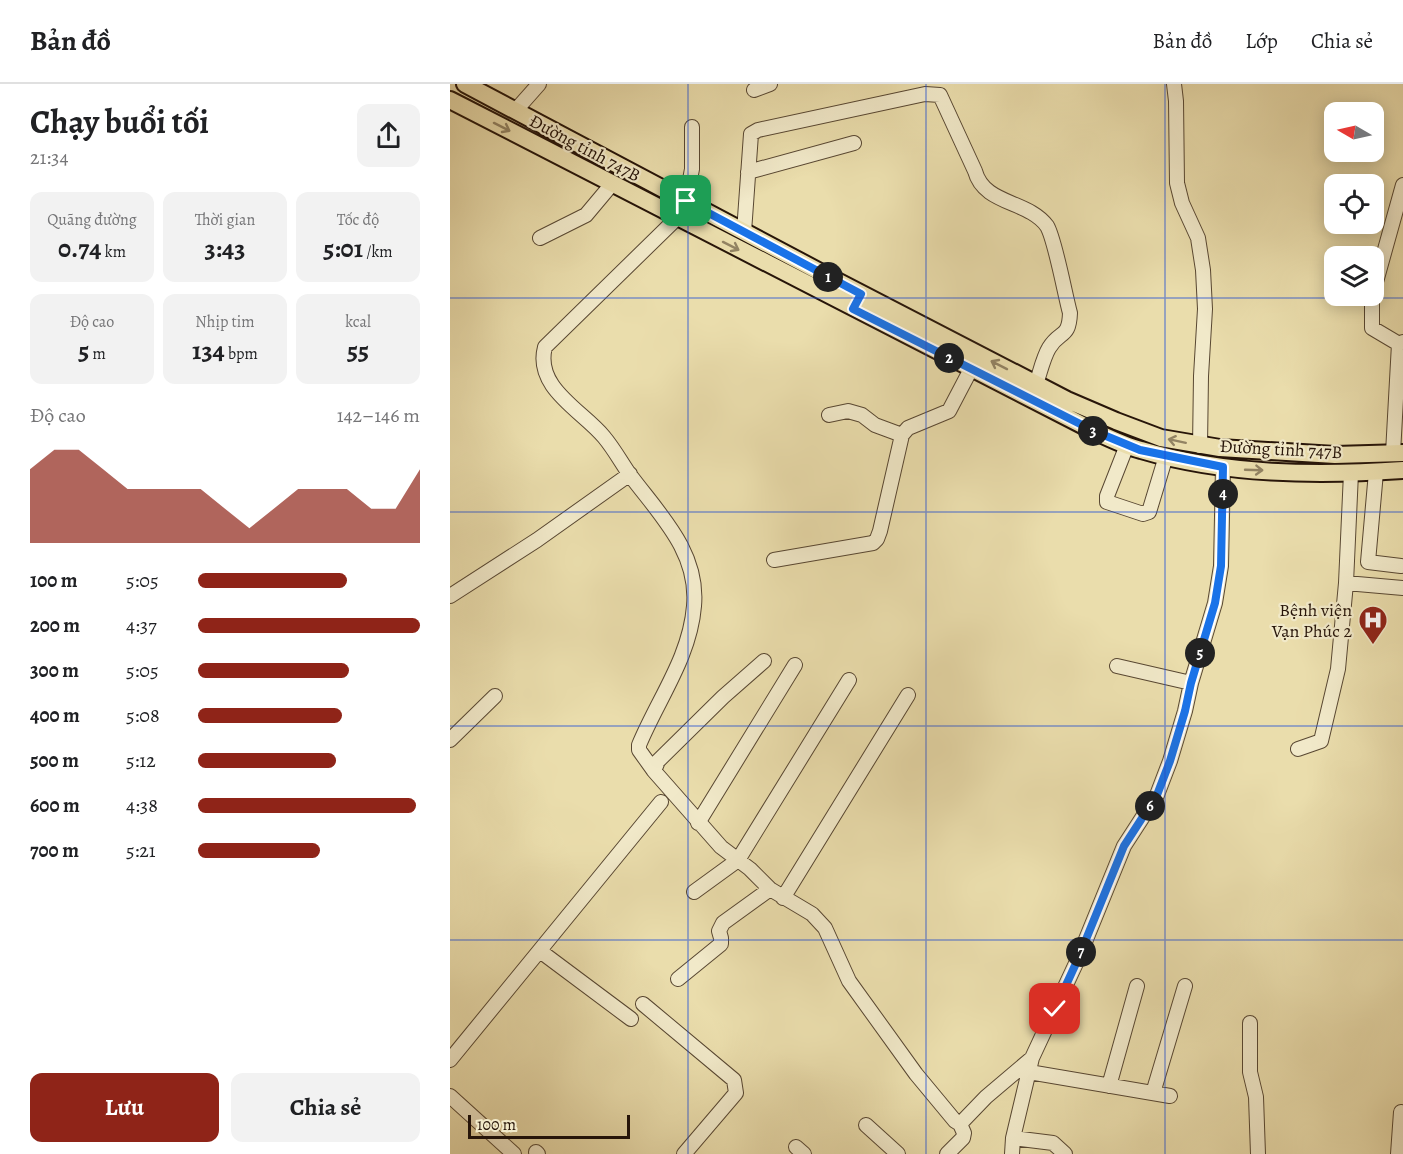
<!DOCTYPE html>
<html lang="vi">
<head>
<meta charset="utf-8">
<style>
  :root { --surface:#fff; --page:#f2f2f2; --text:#202124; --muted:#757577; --line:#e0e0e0; --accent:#8f2418 }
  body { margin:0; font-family:Alegreya,serif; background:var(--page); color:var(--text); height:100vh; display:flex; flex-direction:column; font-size:22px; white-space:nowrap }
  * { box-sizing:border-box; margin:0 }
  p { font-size:20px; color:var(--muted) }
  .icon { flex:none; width:33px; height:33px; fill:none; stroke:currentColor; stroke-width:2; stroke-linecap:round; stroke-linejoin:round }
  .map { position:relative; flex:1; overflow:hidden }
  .side { display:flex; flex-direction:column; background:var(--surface); width:450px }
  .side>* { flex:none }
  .needle { width:39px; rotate:279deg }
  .tools { position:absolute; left:874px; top:18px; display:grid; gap:12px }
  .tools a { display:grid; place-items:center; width:60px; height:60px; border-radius:12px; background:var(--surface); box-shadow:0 3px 15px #0003; font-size:30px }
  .scale { position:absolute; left:18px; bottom:15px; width:162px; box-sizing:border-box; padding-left:6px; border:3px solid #271509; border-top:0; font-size:16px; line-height:21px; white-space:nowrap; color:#271509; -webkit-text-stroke:4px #f1e9c9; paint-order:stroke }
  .pin { position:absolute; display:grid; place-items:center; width:51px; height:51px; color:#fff; margin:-26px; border-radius:12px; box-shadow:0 3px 9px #0006 }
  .km { position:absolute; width:30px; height:30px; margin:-15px; border-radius:50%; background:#222; color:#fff; font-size:16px; line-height:30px; text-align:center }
  .round { display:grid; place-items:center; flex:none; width:63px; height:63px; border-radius:12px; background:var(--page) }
  .overview { display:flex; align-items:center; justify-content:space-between; height:102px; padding:0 30px }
  h1 { font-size:33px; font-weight:600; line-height:45px }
  .metrics { display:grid; grid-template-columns:repeat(3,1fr); gap:9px; height:102px; padding:6px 30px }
  .metrics div { display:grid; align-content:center; border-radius:12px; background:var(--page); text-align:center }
  .metrics b { font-size:26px; font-weight:600 }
  .metrics small { font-size:16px; font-weight:400 }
  .metrics p { font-size:16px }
  .chart { height:168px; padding:12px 30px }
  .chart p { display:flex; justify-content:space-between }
  .chart svg { width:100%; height:108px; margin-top:6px; fill:var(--accent); opacity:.7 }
  .action { display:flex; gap:12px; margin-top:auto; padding:12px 30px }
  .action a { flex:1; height:69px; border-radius:12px; background:var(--accent); color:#fff; font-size:24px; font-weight:600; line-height:69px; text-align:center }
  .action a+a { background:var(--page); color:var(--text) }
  ul { padding:0 30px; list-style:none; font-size:20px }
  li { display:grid; grid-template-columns:96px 72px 1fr; align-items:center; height:45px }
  li i { height:15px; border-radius:8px; background:var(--accent) }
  header { display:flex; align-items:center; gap:36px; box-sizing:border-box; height:84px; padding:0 30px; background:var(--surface); border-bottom:2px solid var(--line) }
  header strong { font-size:28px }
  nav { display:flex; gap:33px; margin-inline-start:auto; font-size:21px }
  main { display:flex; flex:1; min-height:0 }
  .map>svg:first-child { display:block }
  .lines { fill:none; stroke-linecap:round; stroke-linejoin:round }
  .minor-casing { stroke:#584732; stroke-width:16 }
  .major-casing { stroke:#271509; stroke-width:20 }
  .minor { stroke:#f1e9c9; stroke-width:14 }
  .major { stroke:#eaddac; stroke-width:16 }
  .oneway { stroke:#928363 }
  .route-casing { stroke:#fff; stroke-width:12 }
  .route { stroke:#1a73e8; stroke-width:8 }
  .grid { fill:none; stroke:#1d4ed8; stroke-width:1.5; stroke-opacity:0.55 }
  .labels { text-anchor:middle; stroke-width:4.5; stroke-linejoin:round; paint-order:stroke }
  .street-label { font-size:18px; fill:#271509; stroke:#f1e9c9 }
  .poi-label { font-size:18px; fill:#271509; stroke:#f1e9c9; text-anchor:end }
</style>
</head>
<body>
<header>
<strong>Bản đồ</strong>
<nav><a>Bản đồ</a><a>Lớp</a><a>Chia sẻ</a></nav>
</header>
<main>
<section class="side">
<div class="overview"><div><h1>Chạy buổi tối</h1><p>21:34</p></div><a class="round"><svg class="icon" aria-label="share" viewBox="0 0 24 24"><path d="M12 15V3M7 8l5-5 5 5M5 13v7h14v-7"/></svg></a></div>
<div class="metrics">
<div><p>Quãng đường</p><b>0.74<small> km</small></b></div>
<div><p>Thời gian</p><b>3:43</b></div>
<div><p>Tốc độ</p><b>5:01<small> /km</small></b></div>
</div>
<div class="metrics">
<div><p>Độ cao</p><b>5<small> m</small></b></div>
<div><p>Nhịp tim</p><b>134<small> bpm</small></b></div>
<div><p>kcal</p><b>55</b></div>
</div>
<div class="chart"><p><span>Độ cao</span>142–146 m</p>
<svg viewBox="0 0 160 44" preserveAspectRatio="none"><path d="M0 44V14L10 6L20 6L30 14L40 22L50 22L60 22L70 22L80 30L90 38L100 30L110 22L120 22L130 22L140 30L150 30L160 14V44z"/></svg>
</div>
<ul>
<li><b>100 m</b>5:05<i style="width:67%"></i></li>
<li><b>200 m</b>4:37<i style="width:100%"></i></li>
<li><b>300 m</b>5:05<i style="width:68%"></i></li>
<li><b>400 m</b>5:08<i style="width:65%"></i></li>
<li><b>500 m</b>5:12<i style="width:62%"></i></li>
<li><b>600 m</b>4:38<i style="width:98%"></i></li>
<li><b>700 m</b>5:21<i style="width:55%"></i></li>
</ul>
<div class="action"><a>Lưu</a><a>Chia sẻ</a></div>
</section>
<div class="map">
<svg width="953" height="1070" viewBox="0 0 953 1070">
  <rect width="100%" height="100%" fill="#eaddac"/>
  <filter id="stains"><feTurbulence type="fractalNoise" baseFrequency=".00333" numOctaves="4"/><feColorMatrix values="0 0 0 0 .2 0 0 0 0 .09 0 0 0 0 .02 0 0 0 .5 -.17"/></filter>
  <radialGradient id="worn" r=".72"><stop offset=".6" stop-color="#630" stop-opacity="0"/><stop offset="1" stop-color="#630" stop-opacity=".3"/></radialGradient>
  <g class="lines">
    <g class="minor-casing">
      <path id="minor" d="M724,0L726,17L727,99L732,119L748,154L753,186L755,225L751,292L750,362
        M304,6L320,0
        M66,26L89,0
        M298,88L404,59
        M236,117L242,85V43
        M294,148L301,50L308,46L475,10L490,11L525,87C534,121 578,116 597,142C605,155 615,211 620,229C619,255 610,246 599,264C593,274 590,289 586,300
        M90,154L136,131L162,100
        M924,205L953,101
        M922,212V244L949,260
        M379,331L398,327L412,331L425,341L452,351
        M677,361L657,412V418L693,430L699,428L716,372
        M943,369L949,260L953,258
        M926,388L918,478L951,482
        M324,476L423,459L427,455L430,447L452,351L458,344L499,327L521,285
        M896,499L953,504
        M0,512L87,456L180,390
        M314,577L273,613L208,677L204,687L271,763L300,785L320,805L362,830L375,844L399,897L466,990L505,1037L510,1040L536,1013L582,974
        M667,582L741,599
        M0,656L45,612
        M848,665L871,657L888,585L896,499L901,389
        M204,687L189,666V661C208,615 240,573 244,522C249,468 209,430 180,391C171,378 164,365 154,353C133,327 84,304 95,263L227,134
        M248,739L345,581
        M244,808L288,776L399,596
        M333,814L458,611
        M90,867L181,935
        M228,895L271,860V854L269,847L273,839L320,805
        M193,920L284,996L286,1009L234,1070
        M800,939V988L806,1013L808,1070
        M0,976L211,718
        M579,988L720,1012
        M659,1002L687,902
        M703,1009L735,902
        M0,1012L64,1070
        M416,1041L448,1070
        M563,1054L603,1059L615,1070
        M346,1063L354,1070
        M86,1068L88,1070
        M497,1070L513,1054L514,1049L510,1040
        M562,1070L563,1054L582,974L628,875L674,762L707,711L720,677L735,627L741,599L765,519L771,482L773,383
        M948,1070L951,1028"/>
    </g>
    <g class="major-casing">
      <path id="major" d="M15,0L387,197L617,316L666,337L711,354L770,364L885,371L953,369
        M0,16L644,347C659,354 675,362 691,366C775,391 867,392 953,386"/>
    </g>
    <use href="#minor" class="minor"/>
    <use href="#major" class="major"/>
  </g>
  <defs><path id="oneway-shaft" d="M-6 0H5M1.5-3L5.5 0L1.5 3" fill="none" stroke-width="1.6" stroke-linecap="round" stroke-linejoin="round" transform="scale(1.5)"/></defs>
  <g class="oneway">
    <use href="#oneway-shaft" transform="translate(52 43) rotate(27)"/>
    <use href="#oneway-shaft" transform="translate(281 162) rotate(27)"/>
    <use href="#oneway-shaft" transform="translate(549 281) rotate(-153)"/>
    <use href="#oneway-shaft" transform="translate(727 357) rotate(-168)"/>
    <use href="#oneway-shaft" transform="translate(804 386) rotate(2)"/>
  </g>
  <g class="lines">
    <g class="route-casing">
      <path id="route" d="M236,117L411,210L403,225L644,347L690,366L773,383L771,482L765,519L741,599L735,627L720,677L707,711L674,762L628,875L605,925"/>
    </g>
    <use href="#route" class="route"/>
  </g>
  <path class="grid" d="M238,0V1070M476,0V1070M715,0V1070M0,214H953M0,428H953M0,642H953M0,856H953"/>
  <defs>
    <g id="hospital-pin" transform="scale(1.5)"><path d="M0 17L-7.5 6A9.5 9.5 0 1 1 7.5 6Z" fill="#8f2418" stroke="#f1e9c9"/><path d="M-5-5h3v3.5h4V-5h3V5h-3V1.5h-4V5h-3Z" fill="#fff"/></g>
  </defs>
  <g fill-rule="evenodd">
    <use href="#hospital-pin" x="923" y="536"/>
  </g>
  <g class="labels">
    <g class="street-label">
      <text transform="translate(135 64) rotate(28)" y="6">Đường tỉnh 747B</text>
      <text transform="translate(831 365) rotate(3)" y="6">Đường tỉnh 747B</text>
    </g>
    <g class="poi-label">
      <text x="902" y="532">Bệnh viện<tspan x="902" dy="21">Vạn Phúc 2</tspan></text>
    </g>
  </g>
  <rect width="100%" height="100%" filter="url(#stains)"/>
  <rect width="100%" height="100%" fill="url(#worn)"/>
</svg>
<div class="tools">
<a><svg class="needle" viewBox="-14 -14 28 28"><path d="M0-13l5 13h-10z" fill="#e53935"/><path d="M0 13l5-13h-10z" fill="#757577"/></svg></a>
<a><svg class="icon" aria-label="locate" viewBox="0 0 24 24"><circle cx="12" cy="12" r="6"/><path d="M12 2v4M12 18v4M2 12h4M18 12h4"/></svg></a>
<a><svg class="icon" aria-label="layers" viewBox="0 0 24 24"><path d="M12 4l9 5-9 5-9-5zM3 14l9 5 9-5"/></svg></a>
</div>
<div class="scale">100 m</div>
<div class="pin" style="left:236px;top:117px;background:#1e9e55"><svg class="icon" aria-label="arrive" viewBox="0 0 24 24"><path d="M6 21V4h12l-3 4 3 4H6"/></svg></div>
<div class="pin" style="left:605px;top:925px;background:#d93025"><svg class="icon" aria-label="check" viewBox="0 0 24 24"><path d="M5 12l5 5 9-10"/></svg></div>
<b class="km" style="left:378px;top:193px">1</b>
<b class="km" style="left:499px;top:274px">2</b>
<b class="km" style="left:643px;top:347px">3</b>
<b class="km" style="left:773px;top:410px">4</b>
<b class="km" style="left:750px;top:569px">5</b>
<b class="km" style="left:700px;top:722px">6</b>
<b class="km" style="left:631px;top:868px">7</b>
</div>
</main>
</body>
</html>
